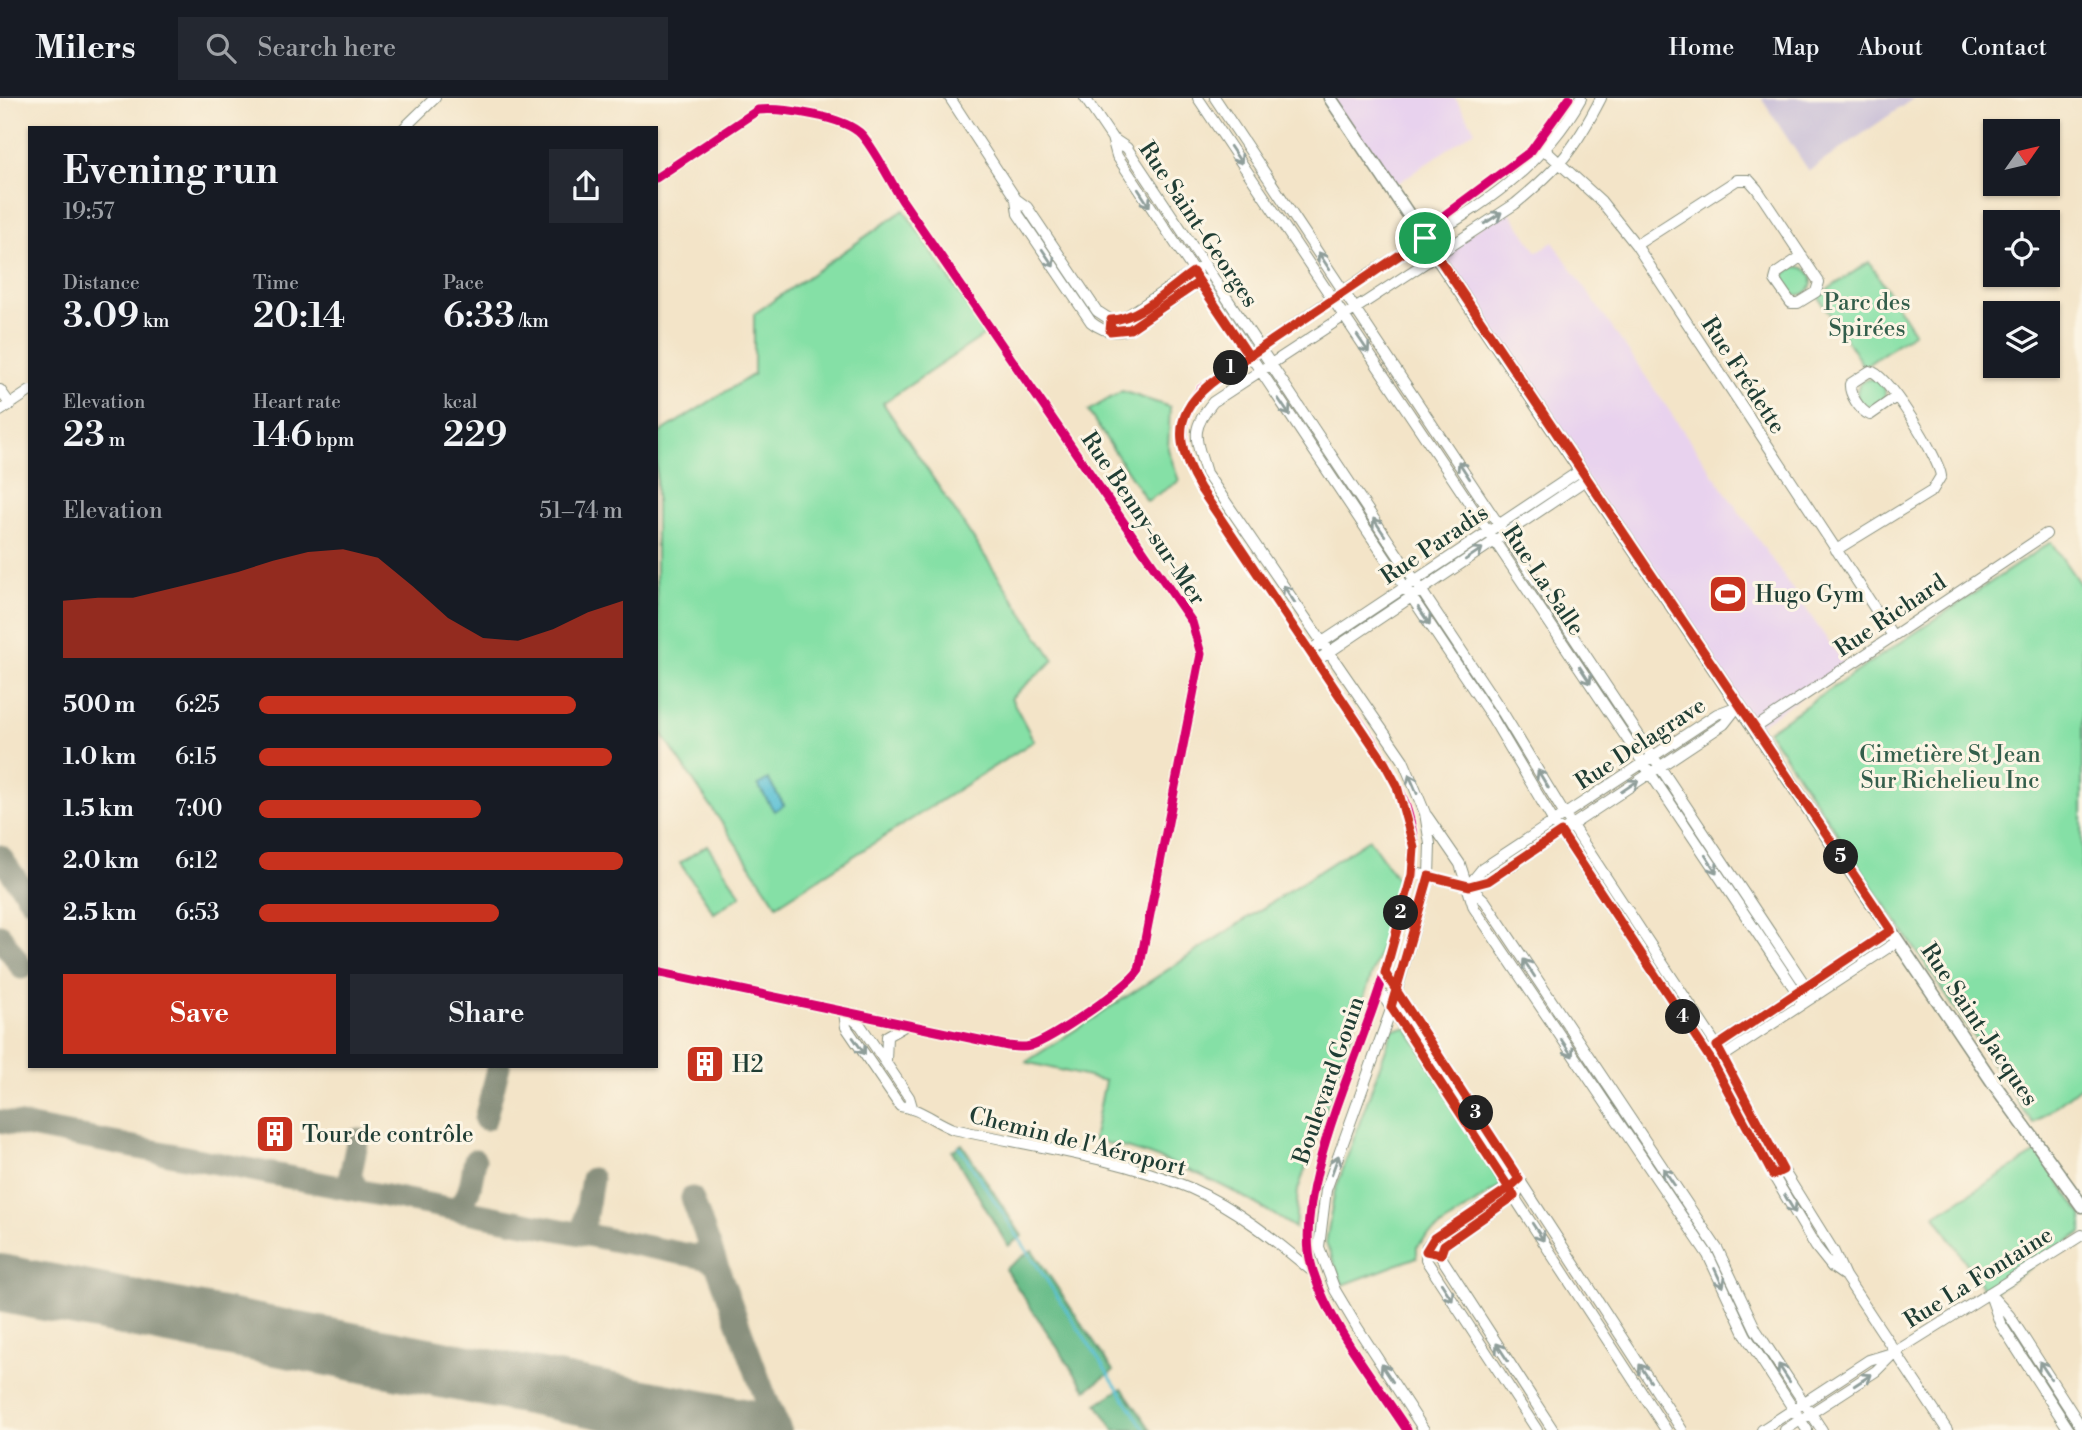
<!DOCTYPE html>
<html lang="en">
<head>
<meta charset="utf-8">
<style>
  :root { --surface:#171b24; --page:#242831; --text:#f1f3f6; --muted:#9ea1a6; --line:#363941; --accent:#c8321e }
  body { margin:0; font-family:"Libre Bodoni",serif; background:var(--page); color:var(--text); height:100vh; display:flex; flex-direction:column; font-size:26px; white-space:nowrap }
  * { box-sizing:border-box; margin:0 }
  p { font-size:23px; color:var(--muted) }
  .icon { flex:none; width:38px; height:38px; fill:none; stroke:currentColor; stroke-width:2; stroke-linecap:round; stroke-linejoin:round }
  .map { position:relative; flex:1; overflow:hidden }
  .panel { position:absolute; left:28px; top:28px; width:630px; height:942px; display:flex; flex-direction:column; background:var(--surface); border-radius:0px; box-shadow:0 2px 5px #0004 }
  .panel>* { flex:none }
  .needle { width:46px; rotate:56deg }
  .buttons { position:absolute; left:1983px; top:21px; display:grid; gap:14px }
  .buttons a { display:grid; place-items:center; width:77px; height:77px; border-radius:0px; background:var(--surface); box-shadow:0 2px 5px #0004; font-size:35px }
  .pin { position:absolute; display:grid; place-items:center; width:60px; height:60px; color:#fff; margin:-30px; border:4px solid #fff; border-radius:50%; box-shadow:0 2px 7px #0007 }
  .km { position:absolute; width:35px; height:35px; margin:-18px; border-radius:50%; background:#222; color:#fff; font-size:19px; line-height:35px; text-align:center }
  .round { display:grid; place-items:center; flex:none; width:74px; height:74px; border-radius:0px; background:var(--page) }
  .head { display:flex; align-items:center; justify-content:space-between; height:119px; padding:0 35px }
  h1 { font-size:38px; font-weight:600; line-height:52px }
  .stats { display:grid; grid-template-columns:repeat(3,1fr); gap:10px; height:119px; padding:7px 35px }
  .stats div { display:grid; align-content:center }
  .stats b { font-size:35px; font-weight:600 }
  .stats small { font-size:19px; font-weight:400 }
  .stats p { font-size:19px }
  .chart { height:196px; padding:14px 35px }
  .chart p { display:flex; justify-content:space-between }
  .chart svg { width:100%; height:126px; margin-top:7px; fill:var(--accent); opacity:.7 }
  .cta { display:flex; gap:14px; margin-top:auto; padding:14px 35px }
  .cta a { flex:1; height:80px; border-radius:0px; background:var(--accent); color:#fff; font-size:28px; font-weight:600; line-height:80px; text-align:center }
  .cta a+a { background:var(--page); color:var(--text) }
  ul { padding:0 35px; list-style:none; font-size:23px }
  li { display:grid; grid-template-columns:112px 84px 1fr; align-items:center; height:52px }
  li i { height:18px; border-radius:9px; background:var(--accent) }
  header { display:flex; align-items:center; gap:42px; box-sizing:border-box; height:98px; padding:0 35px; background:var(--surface); border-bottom:2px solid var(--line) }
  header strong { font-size:33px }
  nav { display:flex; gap:38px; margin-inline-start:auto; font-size:24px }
  .search { width:490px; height:63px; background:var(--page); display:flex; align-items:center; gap:18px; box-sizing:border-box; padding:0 24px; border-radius:0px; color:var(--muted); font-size:26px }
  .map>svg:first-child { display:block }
  .built { fill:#e8d2ee }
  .industrial { fill:#c9bfd7 }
  .green { fill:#85e0a6; stroke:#528e6d; stroke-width:2 }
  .forest { fill:#6cbe8b; stroke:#467e60; stroke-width:2 }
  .water { fill:#57bfd4; stroke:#3b7e84; stroke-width:2 }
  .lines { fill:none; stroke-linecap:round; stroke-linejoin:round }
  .stream { stroke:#57bfd4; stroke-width:2.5 }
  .taxiway { stroke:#89907e; stroke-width:23 }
  .runway { stroke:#89907e; stroke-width:58 }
  .minor-casing { stroke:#89907e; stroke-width:12 }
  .major-casing { stroke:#89907e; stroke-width:15 }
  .minor { stroke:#fff; stroke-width:10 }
  .major { stroke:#fff; stroke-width:12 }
  .cycleway-casing { stroke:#fcf5e5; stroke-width:13 }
  .cycleway { stroke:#d6006c; stroke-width:9 }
  .oneway { stroke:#8f9e9a }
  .route-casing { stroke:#fff; stroke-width:14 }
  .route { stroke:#c8321e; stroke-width:9 }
  .labels { text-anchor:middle; stroke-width:6; stroke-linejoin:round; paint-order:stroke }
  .street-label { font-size:23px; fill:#1f3d34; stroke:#fcf5e5 }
  .park-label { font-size:23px; fill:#335e4b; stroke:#fcf5e5 }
  .poi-label { font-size:23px; fill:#1f3d34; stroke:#fcf5e5; text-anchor:start }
</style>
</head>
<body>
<header>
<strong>Milers</strong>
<div class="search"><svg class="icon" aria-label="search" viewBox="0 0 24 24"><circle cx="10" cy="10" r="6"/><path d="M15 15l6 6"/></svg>Search here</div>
<nav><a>Home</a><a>Map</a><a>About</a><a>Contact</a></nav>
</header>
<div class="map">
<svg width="2082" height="1332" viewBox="0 0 2082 1332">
  <rect width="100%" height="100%" fill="#fcf5e5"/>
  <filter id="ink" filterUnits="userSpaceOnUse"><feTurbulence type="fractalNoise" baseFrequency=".0143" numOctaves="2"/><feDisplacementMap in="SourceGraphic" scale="14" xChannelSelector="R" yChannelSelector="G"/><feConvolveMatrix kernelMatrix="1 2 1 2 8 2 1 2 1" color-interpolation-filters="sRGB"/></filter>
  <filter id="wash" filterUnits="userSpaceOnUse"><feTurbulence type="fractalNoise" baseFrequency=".00686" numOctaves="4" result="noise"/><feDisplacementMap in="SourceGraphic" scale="28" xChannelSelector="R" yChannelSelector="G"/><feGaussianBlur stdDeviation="1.57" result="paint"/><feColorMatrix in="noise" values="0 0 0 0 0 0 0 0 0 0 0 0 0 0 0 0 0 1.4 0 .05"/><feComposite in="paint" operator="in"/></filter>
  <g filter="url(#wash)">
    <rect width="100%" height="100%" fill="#f3e4c8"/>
    <path class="built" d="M1330,0H1455L1475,32L1391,90Z
      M1508,111L1537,154L1553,144L1846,569L1755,630L1436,157Z"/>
    <path class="industrial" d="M1761,0H1914L1809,73Z"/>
    <path class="green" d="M904,112L986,236L883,305L1054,562L1011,600L1034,643L777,807L656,627V337L754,276V216Z
      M1869,164L1914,234L1864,269L1818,198Z
      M1784 183a14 14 0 1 1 28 0a14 14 0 1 1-28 0Z
      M1857 295a14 14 0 1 1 28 0a14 14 0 1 1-28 0Z
      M1122,293L1170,309L1168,351L1179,383L1147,403L1088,313Z
      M2051,444L2082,489V987L2033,1026L1768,633Z
      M1369,741L1402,788L1298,1092L1295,1130C1232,1089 1167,1057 1093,1042L1105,983L1026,964Z
      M707,747L741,797L714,815L680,765Z
      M1407,930L1503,1086L1426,1139L1417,1149V1159L1343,1187L1326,1145L1334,1096L1393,931Z
      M2038,1054L2082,1117V1134L1988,1198L1935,1117Z"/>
    <path class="forest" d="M962,1046L1022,1138L1008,1148L952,1053Z
      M1032,1152L1113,1273L1086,1292L1005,1171Z
      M1122,1290L1151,1332H1114L1097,1306Z"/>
    <path class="water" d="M768,681L784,707L774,713L758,687Z"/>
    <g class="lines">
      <path class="stream" d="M959,1049L1145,1332"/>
      <path class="taxiway" d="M0,758L30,801
        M0,837L22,870
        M485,1021L499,968
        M0,1023L705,1160L714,1164L720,1174
        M358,1041L350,1078L358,1092
        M692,1100L765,1298L780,1332
        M453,1110C472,1104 471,1079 475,1062
        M585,1122L592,1081"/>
      <path class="runway" d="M0,1185L756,1332"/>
    </g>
  </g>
  <g filter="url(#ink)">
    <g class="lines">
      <g class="minor-casing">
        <path id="minor" d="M950,0L1016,101L1027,109L1097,213L1111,222H1121L1197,171
          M1085,0L1112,40L1127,50L1503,615L1565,717L1717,948L1783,1072L1834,1154L1845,1178L1947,1332
          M1198,0L1804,905
          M1215,0L1813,899
          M404,30L435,0
          M1112,40L1117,58L1493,621L1554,724L1713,965L1773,1077L1816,1149L1832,1169L1845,1178
          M1546,53L1601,103L1636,147L1893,538
          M656,80L758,12C782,10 845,18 862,37C877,55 889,81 902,102L1192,524L1201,556L1139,872C1127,890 1052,941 1030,948C1024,950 1015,949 1008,948L656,874
          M1016,101L1018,116L1091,224C1103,234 1115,236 1130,231L1203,182
          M1636,147L1737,82H1749L1757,91L1819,184L1816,194L1798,205H1791L1775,182L1777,175L1802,158
          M0,292L10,306
          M0,313L30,293
          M1836,452L1932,393L1941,378C1939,360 1887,275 1870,273L1850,286C1849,296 1860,313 1870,317L1896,299
          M1309,553L1581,372
          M1316,563L1587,381
          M1755,630L2046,436
          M1427,718L1460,766L1474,810L1708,1157L1746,1238L1807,1332
          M1412,774L1469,788L1488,783L1724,626L1739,607
          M1469,787L1482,771L1717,616L1738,608
          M1469,788L1485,803L1718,1152L1756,1232L1822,1332
          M1385,875L1682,1332
          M1380,893L1666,1332
          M844,914L846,929L900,1008C919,1010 935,1024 953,1031C1031,1048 1116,1059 1190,1090C1236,1110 1275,1142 1313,1174
          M847,916L861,928L909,999L912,1009
          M1713,950L1891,832
          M1719,961L1898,843
          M886,963L887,938L903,929
          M1513,1086L1434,1140L1427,1149L1426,1162L1537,1332
          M1517,1096L1444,1147L1441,1159L1553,1332
          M1989,1195L2009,1217L2082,1330
          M1992,1202L2000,1225L2069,1332
          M1407,1332C1376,1284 1330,1228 1313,1173C1288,1096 1365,949 1386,869C1396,832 1415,790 1414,751C1412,681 1352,617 1315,561C1277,504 1238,447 1200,390C1180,357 1175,322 1201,291C1258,252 1315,212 1372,174C1452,123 1534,86 1581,0
          M1424,1332L1357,1229L1335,1192L1319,1149L1326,1092L1392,909L1429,778L1430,746L1425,715L1403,662L1206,375C1196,340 1189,333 1213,304L1515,106C1559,70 1575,51 1601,0
          M1762,1332L1869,1262L1892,1255
          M1785,1332L1876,1273L1895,1254L2082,1137"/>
      </g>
      <g class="major-casing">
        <path id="major" d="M1330,0L1994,986L2082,1108"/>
      </g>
      <use href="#minor" class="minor"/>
      <use href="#major" class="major"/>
      <g class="cycleway-casing">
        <path id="cycleway" d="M656,80L758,12C782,10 845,18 862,37C877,55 889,81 902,102L1192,524L1201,556L1139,872C1127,890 1052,941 1030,948C1024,950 1015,949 1008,948L656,874
          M1407,1332C1376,1284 1330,1228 1313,1173C1288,1096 1365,949 1386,869C1396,832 1415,790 1414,751C1412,681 1352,617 1315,561C1277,504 1238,447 1200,390C1180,357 1175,322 1201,291L1425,140L1434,125L1531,53L1569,0"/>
      </g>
      <use href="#cycleway" class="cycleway"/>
    </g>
    <defs><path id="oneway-shaft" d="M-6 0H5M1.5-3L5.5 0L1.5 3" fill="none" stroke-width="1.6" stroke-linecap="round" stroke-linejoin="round" transform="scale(1.75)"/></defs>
    <g class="oneway">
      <use href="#oneway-shaft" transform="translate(1236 57) rotate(56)"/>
      <use href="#oneway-shaft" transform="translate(1144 100) rotate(57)"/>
      <use href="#oneway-shaft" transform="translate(1493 120) rotate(-33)"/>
      <use href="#oneway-shaft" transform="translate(1048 160) rotate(56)"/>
      <use href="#oneway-shaft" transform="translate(1324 163) rotate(-123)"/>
      <use href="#oneway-shaft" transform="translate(1363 246) rotate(56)"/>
      <use href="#oneway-shaft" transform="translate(1284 309) rotate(56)"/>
      <use href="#oneway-shaft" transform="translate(1464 372) rotate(-123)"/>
      <use href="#oneway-shaft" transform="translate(1379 429) rotate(-124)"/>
      <use href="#oneway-shaft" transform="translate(1474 456) rotate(-34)"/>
      <use href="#oneway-shaft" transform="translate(1289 496) rotate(-124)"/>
      <use href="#oneway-shaft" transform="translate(1424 518) rotate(56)"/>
      <use href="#oneway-shaft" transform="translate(1585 577) rotate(57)"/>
      <use href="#oneway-shaft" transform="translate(1543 681) rotate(-121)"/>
      <use href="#oneway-shaft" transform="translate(1413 686) rotate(-113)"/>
      <use href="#oneway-shaft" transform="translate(1630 688) rotate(-34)"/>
      <use href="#oneway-shaft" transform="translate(1711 766) rotate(57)"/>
      <use href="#oneway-shaft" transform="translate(1529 870) rotate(-123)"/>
      <use href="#oneway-shaft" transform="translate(859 948) rotate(55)"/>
      <use href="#oneway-shaft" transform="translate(1567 950) rotate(56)"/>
      <use href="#oneway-shaft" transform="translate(1335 1067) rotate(-70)"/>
      <use href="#oneway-shaft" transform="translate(1669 1079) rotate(-124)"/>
      <use href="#oneway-shaft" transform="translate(1790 1106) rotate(59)"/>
      <use href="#oneway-shaft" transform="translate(1538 1134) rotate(57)"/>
      <use href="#oneway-shaft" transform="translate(1719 1180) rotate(65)"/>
      <use href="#oneway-shaft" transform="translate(1447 1194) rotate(57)"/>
      <use href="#oneway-shaft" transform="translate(1502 1254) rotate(-123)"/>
      <use href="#oneway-shaft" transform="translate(2045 1272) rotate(-123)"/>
      <use href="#oneway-shaft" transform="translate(1387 1275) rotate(-123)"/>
      <use href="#oneway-shaft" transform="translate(1645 1275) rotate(-123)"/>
      <use href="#oneway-shaft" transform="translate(1784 1275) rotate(-123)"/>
      <use href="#oneway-shaft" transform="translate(1863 1282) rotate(-33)"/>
    </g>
  </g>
  <g class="lines" filter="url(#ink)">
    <g class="route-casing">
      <path id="route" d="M1425,140L1249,258L1193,174C1170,190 1139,221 1111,222L1110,233L1130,231L1199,184L1249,258C1193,296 1158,318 1200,390L1384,664L1397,688L1414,750L1412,777L1385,875L1396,892L1391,909L1509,1090L1514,1098L1444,1147L1441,1156L1426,1153L1434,1140L1509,1090L1519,1081L1396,892L1429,778L1469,788L1488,783L1561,734L1713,965L1773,1077L1783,1072L1717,948L1891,832L1425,140"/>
    </g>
    <use href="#route" class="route"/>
  </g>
  <defs>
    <g id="stadium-square" transform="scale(2.0125)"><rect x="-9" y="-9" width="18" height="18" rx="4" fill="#c8321e" stroke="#fcf5e5"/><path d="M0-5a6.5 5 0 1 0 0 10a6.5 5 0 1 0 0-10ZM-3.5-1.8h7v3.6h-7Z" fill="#fff"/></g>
    <g id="building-square" transform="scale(2.0125)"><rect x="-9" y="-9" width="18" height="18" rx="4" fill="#c8321e" stroke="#fcf5e5"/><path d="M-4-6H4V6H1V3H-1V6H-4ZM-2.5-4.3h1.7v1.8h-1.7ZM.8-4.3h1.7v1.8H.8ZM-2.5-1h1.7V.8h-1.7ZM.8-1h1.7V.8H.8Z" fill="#fff"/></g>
  </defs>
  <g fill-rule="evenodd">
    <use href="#stadium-square" x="1728" y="496"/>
    <use href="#building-square" x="705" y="966"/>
    <use href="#building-square" x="275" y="1036"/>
  </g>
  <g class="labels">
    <g class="street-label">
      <text transform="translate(1199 126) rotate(56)" y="8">Rue Saint-Georges</text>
      <text transform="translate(1744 277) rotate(57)" y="8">Rue Frédette</text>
      <text transform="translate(1144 420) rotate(56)" y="8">Rue Benny-sur-Mer</text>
      <text transform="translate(1434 446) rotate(-34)" y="8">Rue Paradis</text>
      <text transform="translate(1544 482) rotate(56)" y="8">Rue La Salle</text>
      <text transform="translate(1890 517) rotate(-34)" y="8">Rue Richard</text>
      <text transform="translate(1640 645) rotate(-33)" y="8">Rue Delagrave</text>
      <text transform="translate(1980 926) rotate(56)" y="8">Rue Saint-Jacques</text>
      <text transform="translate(1328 982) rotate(-71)" y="8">Boulevard Gouin</text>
      <text transform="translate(1078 1043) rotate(14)" y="8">Chemin de l'Aéroport</text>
      <text transform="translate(1978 1179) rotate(-32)" y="8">Rue La Fontaine</text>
    </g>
    <g class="park-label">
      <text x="1867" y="212">Parc des<tspan x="1867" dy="26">Spirées</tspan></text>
      <text x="1950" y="664">Cimetière St Jean<tspan x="1950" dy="26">Sur Richelieu Inc</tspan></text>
    </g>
    <g class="poi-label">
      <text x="1755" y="504">Hugo Gym</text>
      <text x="732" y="974">H2</text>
      <text x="302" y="1044">Tour de contrôle</text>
    </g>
  </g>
</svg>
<div class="buttons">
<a><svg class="needle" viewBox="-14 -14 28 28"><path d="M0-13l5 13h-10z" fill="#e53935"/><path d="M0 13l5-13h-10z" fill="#9ea1a6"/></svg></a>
<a><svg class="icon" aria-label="locate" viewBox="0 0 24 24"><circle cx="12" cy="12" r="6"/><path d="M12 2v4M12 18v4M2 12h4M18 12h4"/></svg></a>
<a><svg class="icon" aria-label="layers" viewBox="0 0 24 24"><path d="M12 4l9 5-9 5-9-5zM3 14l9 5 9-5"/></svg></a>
</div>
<div class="pin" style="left:1425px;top:140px;background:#1e9e55"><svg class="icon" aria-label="arrive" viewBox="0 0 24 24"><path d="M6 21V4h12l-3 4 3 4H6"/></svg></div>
<b class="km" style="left:1231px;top:270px">1</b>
<b class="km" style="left:1401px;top:815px">2</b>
<b class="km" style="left:1476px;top:1015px">3</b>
<b class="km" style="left:1683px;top:919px">4</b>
<b class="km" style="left:1841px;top:759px">5</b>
<section class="panel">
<div class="head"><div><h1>Evening run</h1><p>19:57</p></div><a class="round"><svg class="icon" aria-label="share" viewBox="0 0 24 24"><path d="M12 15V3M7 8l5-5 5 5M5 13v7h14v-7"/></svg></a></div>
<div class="stats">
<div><p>Distance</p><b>3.09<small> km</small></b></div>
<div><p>Time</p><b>20:14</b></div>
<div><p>Pace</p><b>6:33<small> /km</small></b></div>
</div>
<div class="stats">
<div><p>Elevation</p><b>23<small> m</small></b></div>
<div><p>Heart rate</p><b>146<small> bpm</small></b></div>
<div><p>kcal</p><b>229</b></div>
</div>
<div class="chart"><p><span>Elevation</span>51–74 m</p>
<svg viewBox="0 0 160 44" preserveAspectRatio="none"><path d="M0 44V24L10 23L20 23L30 20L40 17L50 14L60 10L70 7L80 6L90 9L100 19L110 30L120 37L130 38L140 34L150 28L160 24V44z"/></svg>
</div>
<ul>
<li><b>500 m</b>6:25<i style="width:87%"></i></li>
<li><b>1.0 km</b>6:15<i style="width:97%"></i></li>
<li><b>1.5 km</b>7:00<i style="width:61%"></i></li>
<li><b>2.0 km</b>6:12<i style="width:100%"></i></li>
<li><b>2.5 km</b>6:53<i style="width:66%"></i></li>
</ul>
<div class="cta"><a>Save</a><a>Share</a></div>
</section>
</div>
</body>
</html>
